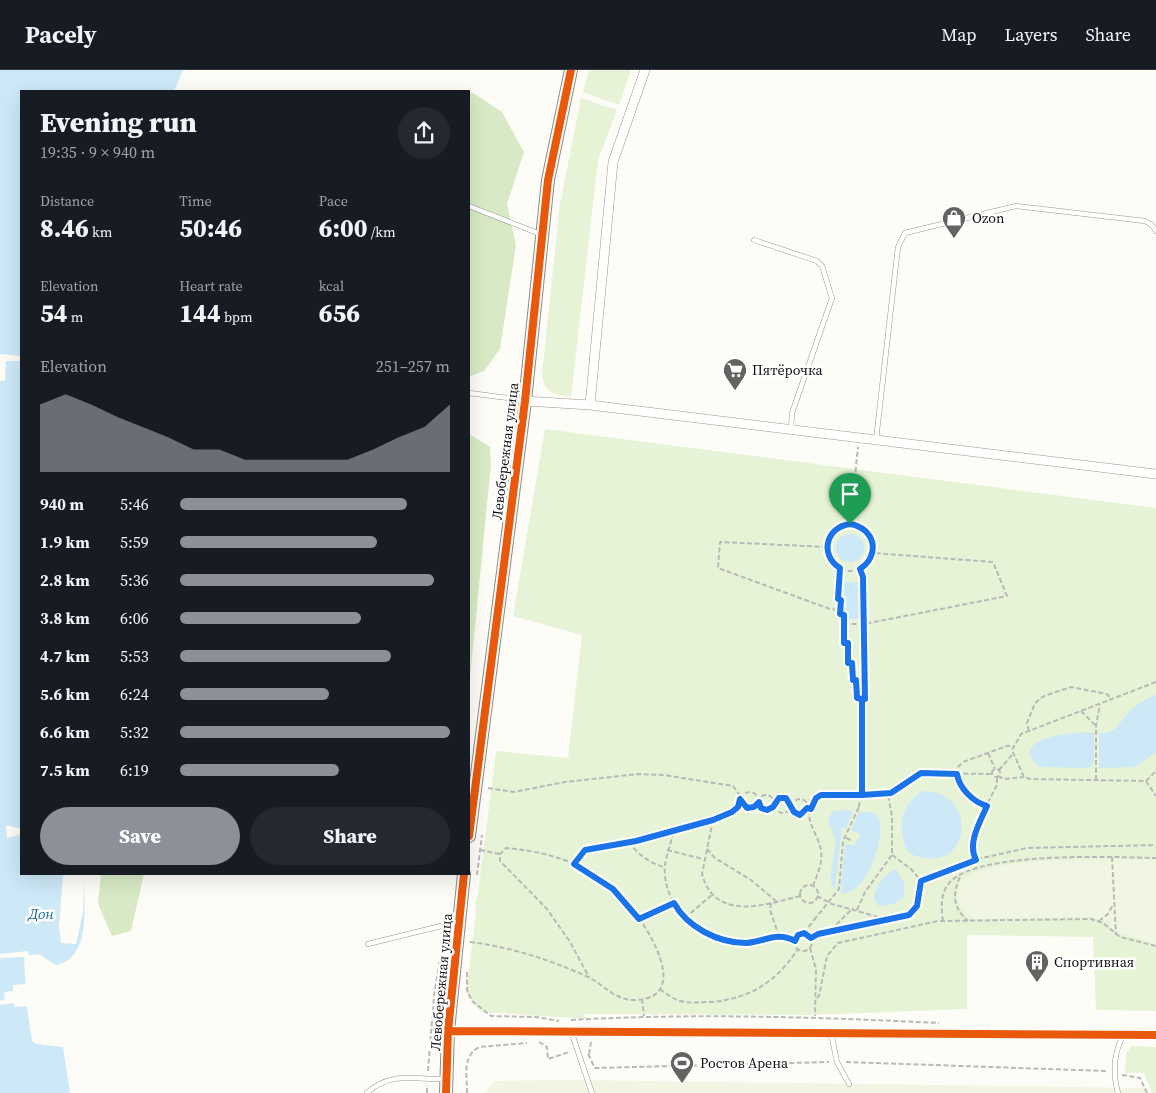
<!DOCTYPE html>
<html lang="en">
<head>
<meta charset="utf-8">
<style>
  :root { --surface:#171b24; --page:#242831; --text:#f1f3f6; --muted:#9ea1a6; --line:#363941; --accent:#8c9099 }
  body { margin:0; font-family:"Source Serif 4",serif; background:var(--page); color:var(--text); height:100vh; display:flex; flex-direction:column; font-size:19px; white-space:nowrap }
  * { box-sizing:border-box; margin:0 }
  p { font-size:16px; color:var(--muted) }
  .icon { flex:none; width:28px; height:28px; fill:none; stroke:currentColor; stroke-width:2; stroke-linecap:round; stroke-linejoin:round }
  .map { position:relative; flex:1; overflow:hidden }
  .drawer { position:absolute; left:20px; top:20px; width:450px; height:785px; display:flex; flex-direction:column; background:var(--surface); border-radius:0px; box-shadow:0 5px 20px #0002 }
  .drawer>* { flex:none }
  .pin { position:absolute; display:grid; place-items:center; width:42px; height:42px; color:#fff; margin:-51px -21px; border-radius:50% 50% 50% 0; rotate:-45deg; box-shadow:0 0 5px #0007 }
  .pin .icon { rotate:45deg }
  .round { display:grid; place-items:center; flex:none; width:52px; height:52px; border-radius:26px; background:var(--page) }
  .summary { display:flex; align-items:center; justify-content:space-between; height:85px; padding:0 20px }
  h1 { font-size:28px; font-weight:800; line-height:38px }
  .metrics { display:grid; grid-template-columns:repeat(3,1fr); gap:8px; height:85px; padding:5px 20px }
  .metrics div { display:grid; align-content:center }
  .metrics b { font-size:25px; font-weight:800 }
  .metrics small { font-size:14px; font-weight:400 }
  .metrics p { font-size:14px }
  .chart { height:140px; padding:10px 20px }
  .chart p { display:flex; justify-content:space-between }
  .chart svg { width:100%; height:90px; margin-top:5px; fill:var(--accent); opacity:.7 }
  .button { display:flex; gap:10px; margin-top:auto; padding:10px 20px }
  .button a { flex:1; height:58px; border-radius:30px; background:var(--accent); color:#fff; font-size:20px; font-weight:800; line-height:58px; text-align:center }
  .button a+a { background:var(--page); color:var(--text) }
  ul { padding:0 20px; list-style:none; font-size:16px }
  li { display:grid; grid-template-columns:80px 60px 1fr; align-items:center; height:38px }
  li i { height:12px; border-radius:6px; background:var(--accent) }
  header { display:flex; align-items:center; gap:30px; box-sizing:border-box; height:70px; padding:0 25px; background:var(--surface); border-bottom:1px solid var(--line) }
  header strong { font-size:24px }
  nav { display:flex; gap:28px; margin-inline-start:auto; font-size:18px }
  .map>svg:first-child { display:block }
  .green { fill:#e7f3d7 }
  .forest { fill:#d8eac5 }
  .pitch { fill:#f0f6e1 }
  .water { fill:#cde8f7 }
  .pier { fill:#fdfcf7 }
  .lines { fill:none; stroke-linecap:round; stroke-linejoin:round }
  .service-casing { stroke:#979795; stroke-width:5.5 }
  .minor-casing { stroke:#979795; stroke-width:10 }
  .secondary-casing { stroke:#8e8d8b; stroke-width:14 }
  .path { stroke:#b9b9b8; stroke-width:2; stroke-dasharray:5 2.5; stroke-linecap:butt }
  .service { stroke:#fffffe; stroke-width:4.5 }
  .minor { stroke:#fffffe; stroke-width:9 }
  .secondary { stroke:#f6f4eb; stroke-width:12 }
  .path-bridge { stroke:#b9b9b8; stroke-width:2; stroke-dasharray:5 2.5; stroke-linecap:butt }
  .cycleway-casing { stroke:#fff; stroke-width:11 }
  .cycleway { stroke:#e8590c; stroke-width:8 }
  .route-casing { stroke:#fff; stroke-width:10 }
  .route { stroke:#1a73e8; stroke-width:6 }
  .labels { text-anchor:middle; stroke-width:5; stroke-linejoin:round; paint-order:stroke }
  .poi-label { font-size:14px; fill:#111; stroke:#fff; text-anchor:start }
  .street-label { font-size:14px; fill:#111; stroke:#fff }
  .water-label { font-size:15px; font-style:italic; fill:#1768a6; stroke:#fff }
</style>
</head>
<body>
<header>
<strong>Pacely</strong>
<nav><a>Map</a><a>Layers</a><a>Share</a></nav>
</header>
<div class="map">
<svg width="1156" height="1023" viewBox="0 0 1156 1023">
  <rect width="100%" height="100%" fill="#fdfcf7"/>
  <path class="green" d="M589,0H631L619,35L583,22Z
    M581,28L617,40L598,90L571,327C555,325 543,323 542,304L560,134Z
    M545,359L1156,438V941L1096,940L1093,867L967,865V939L812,945L583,944L588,949L481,942L466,923L476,842L475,834L478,825L496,681L568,688L582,565L513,546Z
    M1131,976L1156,977V1023H1152L1144,1003H1125L1126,984Z"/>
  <path class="forest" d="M469,23H473L502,42L524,82L507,134L516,175L500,279L484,301L469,307Z
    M469,364L490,377L491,394L469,618Z
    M101,804H144L131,861L112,866L98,834Z"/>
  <path class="pitch" d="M1156,790V874L1111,859V847L1105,851L1092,847L975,849C966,843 958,838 958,826C957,820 959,813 964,809C990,785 1118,790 1156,790Z
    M576,1010L1146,1018L1148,1023H485L495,1011Z"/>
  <path class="water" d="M0,0H183L174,21H21V804H84C83,832 93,888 56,895L38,884L24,888L27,936L32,971L36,974L63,977L70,1023H0Z
    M836 478a14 14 0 1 1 28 0a14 14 0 1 1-28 0Z
    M843,512H860V549H848V542H845V528H842Z
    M1156,625V682L1135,697L1099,698V663C1119,664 1119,650 1132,639C1139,633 1148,628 1156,625Z
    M1083,662L1094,663V692L1089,698L1039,697C1008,668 1067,664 1083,662Z
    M923,721C976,721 972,795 926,788C920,787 912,786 908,781C905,778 904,771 903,767C898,747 906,732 923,721Z
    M843,740L853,741L846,759L842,757L835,820C824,808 838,784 835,769C834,762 829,757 828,750L832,742Z
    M859,742C863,743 871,741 874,743C892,752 868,830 839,823L844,817L841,816L845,773L854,776L861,765L851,760Z
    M896,799L904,813V827L894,834L879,836L874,830C873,819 885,803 896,799Z"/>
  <path class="pier" d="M0,284L21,286V291H6L5,311H0Z
    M6,755L21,759V764L7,768Z
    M63,804H84L83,842L76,874L61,873L59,857Z
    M28,881L29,885H41L45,893L37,887L27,889L33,963L31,964L27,936L15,937L14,933L0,935V931L5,929L4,922L13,921V915L26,914L25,887L0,888V884Z"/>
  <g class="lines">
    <g class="service-casing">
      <path id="service" d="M469,136L540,164
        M754,170L817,191L822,196L832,228L792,343L791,359
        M469,323L523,330
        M876,370L898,177L905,163L1016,136L1145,151L1152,155L1156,161
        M368,874L457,852
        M571,961L592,1023
        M831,963L837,992L849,1014
        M367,1023C390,1001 416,1010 446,1009
        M1118,1023C1113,1004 1113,984 1123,966"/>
    </g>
    <g class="minor-casing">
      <path id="minor" d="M525,331L590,335L1156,404
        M590,335L613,92L645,0
        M448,961L1156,965"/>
    </g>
    <g class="secondary-casing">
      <path id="secondary" d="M469,766L525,331L548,110L571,0
        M446,1023L448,961L464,804"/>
    </g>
    <path class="path" d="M850,454L858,377
      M827 478a23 23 0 1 1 46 0a23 23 0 1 1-46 0Z
      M827,477L720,472L718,498L830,539L839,540
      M840,498L838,529L841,530L840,544L844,545V573H848V593H852L853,610H857V628L865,629L863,507L860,499
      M844,554H864L1007,526L993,492L873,483
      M852,593H864
      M1156,612L1021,664L1012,680L1024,707L1030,709L1146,711L1156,701
      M1081,641L1096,656
      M1029,661L1027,653L1035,633L1044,626L1071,617L1107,624L1111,629
      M988,683L995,699
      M992 703a4 4 0 1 1 8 0a4 4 0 1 1-8 0Z
      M999,700L1012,685
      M998,706L1004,709L1024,707
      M1096,710V656L1100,634
      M1146,711L1156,726
      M488,718L514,722L565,712L638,704L664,705L733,716L739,724L737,737L722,747L664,764L589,778L574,794
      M742 730a8 8 0 1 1 16 0a8 8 0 1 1-16 0Z
      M758 733a8 8 0 1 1 16 0a8 8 0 1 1-16 0Z
      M775 735a8 8 0 1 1 16 0a8 8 0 1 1-16 0Z
      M792 737a8 8 0 1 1 16 0a8 8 0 1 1-16 0Z
      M987,736L978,732L960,715L958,697L963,692L1007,676H1013
      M859,737L862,706V629
      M713,750L702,804C715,853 767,834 800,826
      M673,762C671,777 663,790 665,806C669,845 709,875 747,873C765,872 778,861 795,871
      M846,768L853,771
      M629,772C636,783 651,794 664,797
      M707,779L715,788L751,810L776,831
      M480,780L500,784
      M667,780L703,789
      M1112,787L1116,865
      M976,790C965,771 988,733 997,715V707
      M477,805L482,765
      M960,807C952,824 953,838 968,851
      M921,811L978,789L1027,778L1156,775
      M800 824a9 9 0 1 1 18 0a9 9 0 1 1-18 0Z
      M813,816C817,805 823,793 821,781C819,762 795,742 821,725H885L921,703L993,704
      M817,826L832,834L882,848L883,851
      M771,833L770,840L779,866
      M857,840L865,822L892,785V747L888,724
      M685,848L713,824
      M640,849L674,833
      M943,851C941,837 940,823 950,812C979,781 1114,787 1156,788
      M1099,851L1108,844L1113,835
      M835,861L834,857L853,838
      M804,863L814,850
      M794 872a9 9 0 1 1 18 0a9 9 0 1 1-18 0Z
      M811,868L818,864L899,848L913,842L919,830L921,811L911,799L892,785
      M470,872C510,877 548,889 586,906C603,913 614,931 636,930C692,927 648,857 629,835C618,823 606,812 592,803C565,787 537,781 506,778L500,784V791L547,839L570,872L589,907
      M810,878L816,899L815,946
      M467,902V920L472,931L491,946L536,947L559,951
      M660,919C665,923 671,927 677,930C688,934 700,932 712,932C751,928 776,912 798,879
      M817,928L819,926L827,886L838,873L938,851L1091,849L1103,853L1120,867L1156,876
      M642,929L644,946
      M571,950C694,943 816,947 939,953
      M539,972L547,977L548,989L569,982
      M588,984L595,998L829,992
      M589,984L591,972
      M846,992L1106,1001
      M428,1001L434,926L444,864
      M1122,1005L1140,1008L1147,1023
      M427,1023V1015
      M467,1023C467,1006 462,986 479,977L527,973"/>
    <use href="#service" class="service"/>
    <use href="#minor" class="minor"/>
    <use href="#secondary" class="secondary"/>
    <path class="path-bridge" d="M814,850L839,819L843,771L859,737"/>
    <g class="cycleway-casing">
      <path id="cycleway" d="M469,766L525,331L548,110L571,0
        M448,961L1156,965
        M446,1023L448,961L464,804"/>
    </g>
    <use href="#cycleway" class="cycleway"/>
  </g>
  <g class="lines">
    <g class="route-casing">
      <path id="route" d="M850,454C875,458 881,485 860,499L863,507L865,629H862V725H821L816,728L811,739L807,738L800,745L794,742L786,728H779L773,737L767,740L761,738L759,732L754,737L747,738L740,729L738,737L732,742L713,750L636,771L585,780L574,794L613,819L639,849L674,833C687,857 718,873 746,873C764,872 777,861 795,871L798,865L804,863L811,868L818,864L909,845L917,836L921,811L976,790C967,773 980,752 987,736C973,732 959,718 957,704L921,703L891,723L862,725V629L857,628L856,610H853L852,593H848V573H844V545L840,544L841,530L838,529L840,498C819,485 826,457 850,454"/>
    </g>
    <use href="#route" class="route"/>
  </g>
  <defs>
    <g id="shop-pin" transform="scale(1.25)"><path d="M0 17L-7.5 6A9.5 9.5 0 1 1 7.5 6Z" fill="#646362" stroke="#fff"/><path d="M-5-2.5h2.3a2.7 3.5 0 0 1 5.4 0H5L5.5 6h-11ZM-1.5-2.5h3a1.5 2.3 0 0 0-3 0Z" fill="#fff"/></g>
    <g id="supermarket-pin" transform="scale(1.25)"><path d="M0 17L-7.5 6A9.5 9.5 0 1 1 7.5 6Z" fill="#646362" stroke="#fff"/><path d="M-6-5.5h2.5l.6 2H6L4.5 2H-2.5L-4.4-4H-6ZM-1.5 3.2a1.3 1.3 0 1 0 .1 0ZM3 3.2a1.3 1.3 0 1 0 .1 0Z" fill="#fff"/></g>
    <g id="building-pin" transform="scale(1.25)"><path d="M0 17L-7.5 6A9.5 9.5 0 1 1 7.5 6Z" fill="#646362" stroke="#fff"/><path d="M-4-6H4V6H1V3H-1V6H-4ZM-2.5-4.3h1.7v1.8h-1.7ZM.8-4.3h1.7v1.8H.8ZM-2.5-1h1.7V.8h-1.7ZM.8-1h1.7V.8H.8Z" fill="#fff"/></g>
    <g id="stadium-pin" transform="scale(1.25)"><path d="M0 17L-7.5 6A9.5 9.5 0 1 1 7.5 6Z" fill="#646362" stroke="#fff"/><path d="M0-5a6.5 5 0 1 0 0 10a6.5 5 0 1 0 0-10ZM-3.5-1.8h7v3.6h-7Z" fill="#fff"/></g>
  </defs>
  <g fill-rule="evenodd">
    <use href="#shop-pin" x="954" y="148"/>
    <use href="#supermarket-pin" x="735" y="300"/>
    <use href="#building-pin" x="1037" y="892"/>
    <use href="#stadium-pin" x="682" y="993"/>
  </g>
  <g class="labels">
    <g class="poi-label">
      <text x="972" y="153">Ozon</text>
      <text x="752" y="305">Пятёрочка</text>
      <text x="1054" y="897">Спортивная</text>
      <text x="700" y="998">Ростов Арена</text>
    </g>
    <g class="street-label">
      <text transform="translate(505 381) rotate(-83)" y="5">Левобережная улица</text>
      <text transform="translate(441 912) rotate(-85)" y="5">Левобережная улица</text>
    </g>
    <g class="water-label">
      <text x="41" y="849">Дон</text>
    </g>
  </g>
</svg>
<div class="pin" style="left:850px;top:454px;background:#1e9e55"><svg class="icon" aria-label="arrive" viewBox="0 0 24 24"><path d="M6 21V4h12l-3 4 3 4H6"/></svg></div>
<section class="drawer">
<div class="summary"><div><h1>Evening run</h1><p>19:35 · 9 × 940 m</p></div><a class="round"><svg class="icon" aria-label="share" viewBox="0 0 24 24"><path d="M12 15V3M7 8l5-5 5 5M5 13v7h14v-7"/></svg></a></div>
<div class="metrics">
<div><p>Distance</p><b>8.46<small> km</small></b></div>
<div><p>Time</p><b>50:46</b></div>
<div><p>Pace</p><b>6:00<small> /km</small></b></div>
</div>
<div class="metrics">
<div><p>Elevation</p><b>54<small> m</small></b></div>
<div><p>Heart rate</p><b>144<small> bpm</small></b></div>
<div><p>kcal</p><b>656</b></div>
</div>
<div class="chart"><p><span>Elevation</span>251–257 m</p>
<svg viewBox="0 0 160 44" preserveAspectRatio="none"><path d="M0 44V11L10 6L20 11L30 17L40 22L50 27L60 33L70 33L80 38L90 38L100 38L110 38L120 38L130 33L140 27L150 22L160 11V44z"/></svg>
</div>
<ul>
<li><b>940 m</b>5:46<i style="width:84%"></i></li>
<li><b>1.9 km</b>5:59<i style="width:73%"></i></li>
<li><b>2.8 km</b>5:36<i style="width:94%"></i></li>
<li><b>3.8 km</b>6:06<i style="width:67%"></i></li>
<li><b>4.7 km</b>5:53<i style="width:78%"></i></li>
<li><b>5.6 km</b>6:24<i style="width:55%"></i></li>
<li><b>6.6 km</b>5:32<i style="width:100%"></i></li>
<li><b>7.5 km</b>6:19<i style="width:59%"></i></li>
</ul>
<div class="button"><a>Save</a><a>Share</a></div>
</section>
</div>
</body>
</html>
